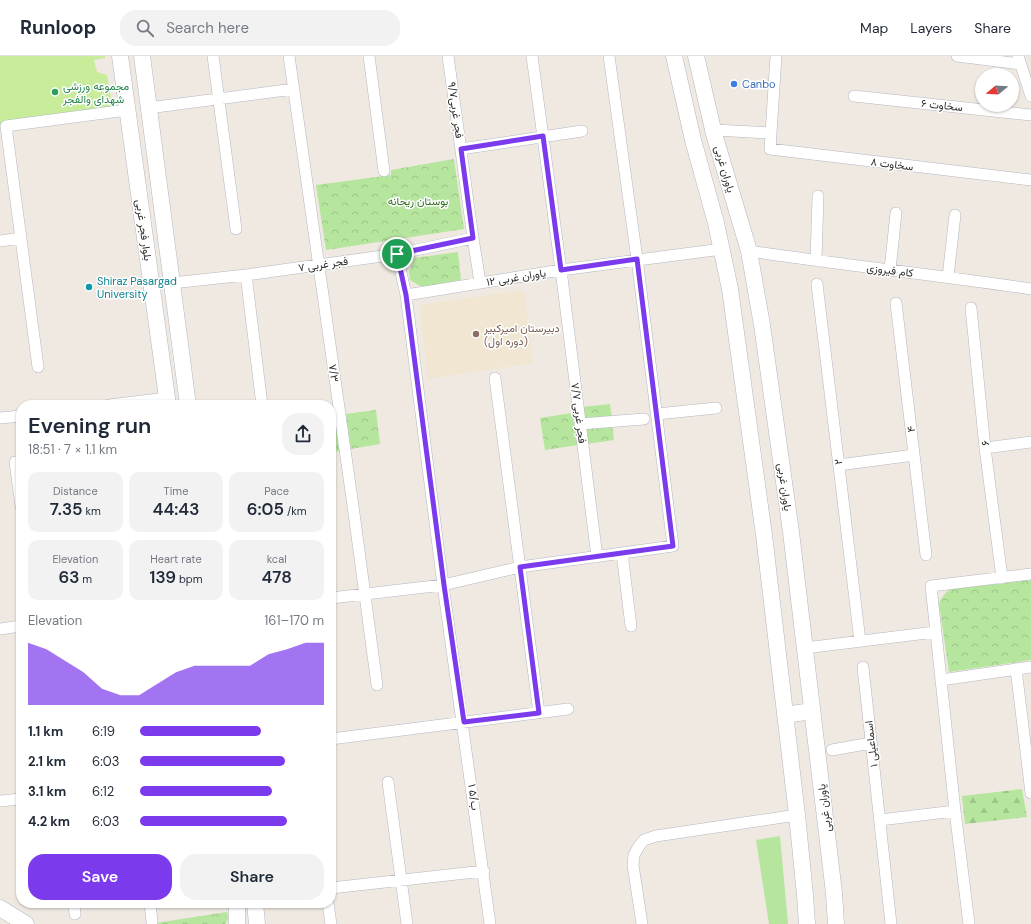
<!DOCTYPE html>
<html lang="en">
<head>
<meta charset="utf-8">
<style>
  :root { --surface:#fff; --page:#f2f2f3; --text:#1f2937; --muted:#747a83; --line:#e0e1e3; --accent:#7c3aed }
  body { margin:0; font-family:"DM Sans",Vazirmatn,sans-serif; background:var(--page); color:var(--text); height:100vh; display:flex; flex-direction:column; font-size:15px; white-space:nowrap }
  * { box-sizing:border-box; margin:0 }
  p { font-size:13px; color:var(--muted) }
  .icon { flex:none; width:22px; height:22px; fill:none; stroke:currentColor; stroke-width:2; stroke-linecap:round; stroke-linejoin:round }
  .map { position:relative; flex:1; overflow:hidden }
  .drawer { position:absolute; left:16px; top:344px; width:320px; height:508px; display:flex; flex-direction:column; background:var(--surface); border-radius:16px; box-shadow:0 1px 3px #0004 }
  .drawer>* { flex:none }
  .needle { width:26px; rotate:252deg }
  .tools { position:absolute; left:975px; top:12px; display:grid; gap:8px }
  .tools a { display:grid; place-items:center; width:44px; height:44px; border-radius:50%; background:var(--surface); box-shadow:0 1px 3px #0004; font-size:20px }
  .pin { position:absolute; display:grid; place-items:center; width:34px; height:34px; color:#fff; margin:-17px; border:2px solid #fff; border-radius:50%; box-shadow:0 1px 4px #0007 }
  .round { display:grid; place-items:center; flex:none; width:42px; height:42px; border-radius:16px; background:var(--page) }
  .overview { display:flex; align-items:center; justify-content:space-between; height:68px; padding:0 12px }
  h1 { font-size:22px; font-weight:600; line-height:30px }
  .metrics { display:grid; grid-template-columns:repeat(3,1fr); gap:6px; height:68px; padding:4px 12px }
  .metrics div { display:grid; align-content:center; border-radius:10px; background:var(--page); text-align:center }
  .metrics b { font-size:17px; font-weight:600 }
  .metrics small { font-size:11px; font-weight:400 }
  .metrics p { font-size:11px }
  .chart { height:112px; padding:8px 12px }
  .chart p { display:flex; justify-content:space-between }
  .chart svg { width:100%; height:72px; margin-top:4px; fill:var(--accent); opacity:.7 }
  .cta { display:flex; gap:8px; margin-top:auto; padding:8px 12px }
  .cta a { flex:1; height:46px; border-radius:16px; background:var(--accent); color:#fff; font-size:16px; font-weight:600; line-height:46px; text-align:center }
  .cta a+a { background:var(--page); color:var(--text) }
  ul { padding:0 12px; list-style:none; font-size:13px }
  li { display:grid; grid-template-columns:64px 48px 1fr; align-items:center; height:30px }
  li i { height:10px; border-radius:5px; background:var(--accent) }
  header { display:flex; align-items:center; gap:24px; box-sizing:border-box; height:56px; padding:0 20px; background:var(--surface); border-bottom:1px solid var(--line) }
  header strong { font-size:19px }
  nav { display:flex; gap:22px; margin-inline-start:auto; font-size:14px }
  .search { width:280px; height:36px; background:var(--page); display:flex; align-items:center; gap:10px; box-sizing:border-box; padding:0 14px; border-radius:16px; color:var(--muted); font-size:15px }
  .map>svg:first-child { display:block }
  .education { fill:#f0e6d1 }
  .grass { fill:#b6e59e }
  .forest { fill:url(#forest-firs) }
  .park { fill:url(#park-crowns) }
  .pitch { fill:#c9ec9a }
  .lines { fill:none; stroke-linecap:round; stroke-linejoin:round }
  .street-casing { stroke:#b4b7c1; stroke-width:12 }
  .secondary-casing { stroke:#b4b7c1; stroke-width:17 }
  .street { stroke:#fff; stroke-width:11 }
  .secondary { stroke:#fff; stroke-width:16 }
  .route-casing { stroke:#fff; stroke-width:8 }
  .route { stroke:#7c3aed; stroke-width:5 }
  .shop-dot { fill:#3f7fe0; stroke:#fff; stroke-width:1.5 }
  .leisure-dot { fill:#2e9e5b; stroke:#fff; stroke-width:1.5 }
  .culture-dot { fill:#0f9aa8; stroke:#fff; stroke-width:1.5 }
  .education-dot { fill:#8d6e63; stroke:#fff; stroke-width:1.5 }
  .labels { text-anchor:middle; stroke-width:3; stroke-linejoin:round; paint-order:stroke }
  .shop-label { font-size:11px; fill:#366cbe; stroke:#fff; text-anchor:start }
  .leisure-label { font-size:11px; fill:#27864d; stroke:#fff; text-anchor:start }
  .street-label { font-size:11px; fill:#2e2e2e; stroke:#fff }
  .park-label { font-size:11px; fill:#2c6e1b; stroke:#fff }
  .culture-label { font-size:11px; fill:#0d838f; stroke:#fff; text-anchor:start }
  .education-label { font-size:11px; fill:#785e54; stroke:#fff; text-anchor:start }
</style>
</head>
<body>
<header>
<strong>Runloop</strong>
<div class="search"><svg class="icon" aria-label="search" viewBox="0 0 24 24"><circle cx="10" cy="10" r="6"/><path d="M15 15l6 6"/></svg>Search here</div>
<nav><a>Map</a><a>Layers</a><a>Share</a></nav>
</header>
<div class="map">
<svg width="1031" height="868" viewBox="0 0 1031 868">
  <defs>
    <pattern id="forest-firs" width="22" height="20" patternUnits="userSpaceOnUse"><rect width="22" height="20" fill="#b6e59e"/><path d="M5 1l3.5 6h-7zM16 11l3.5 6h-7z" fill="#9dc588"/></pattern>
    <pattern id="park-crowns" width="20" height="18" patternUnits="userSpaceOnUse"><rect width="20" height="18" fill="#b6e59e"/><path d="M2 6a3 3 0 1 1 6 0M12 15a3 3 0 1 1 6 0" fill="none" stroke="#9dc588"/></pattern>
  </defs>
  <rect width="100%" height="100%" fill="#efe9e1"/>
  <path class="education" d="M524,234L533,307L428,323L419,249Z"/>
  <path class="grass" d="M780,780L788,868H769L756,784Z"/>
  <path class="forest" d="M1022,733L1027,761L965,768L962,740Z"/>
  <path class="park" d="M454,103L464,173L326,194L316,129L391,119V114Z
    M458,196L461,224L422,231L410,224L409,216L414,202Z
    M610,348L612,362L583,365L582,351Z
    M376,354L380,388L351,393L346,358Z
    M572,357L578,389L545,394L540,362Z
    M331,359H334L340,395L331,396Z
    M612,368L614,384L587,388L585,372Z
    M1031,524V604L949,616L939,548C942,541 944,537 951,533Z
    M227,856L228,863L225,868H149Z"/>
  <path class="pitch" d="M0,0H105V2L94,4L97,16L107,19L113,54L0,69Z"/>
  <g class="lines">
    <g class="street-casing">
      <path id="street" d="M213,0L236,173
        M289,0L353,450L377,629
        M369,0L384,115
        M448,0L473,182L480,226
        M532,0L561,214L597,501
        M776,0L770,93L1031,124
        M957,0L1020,8
        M1018,0L1031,40
        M854,40L1031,59
        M148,52L294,33
        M714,74L771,77
        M461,93L582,75
        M0,185L21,182
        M749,195C843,209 937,219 1031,233
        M397,198L406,239L443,529L490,868
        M816,205L818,140
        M890,214L896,157
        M246,219L262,349
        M948,221L955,159
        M172,227L246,219L397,198L473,182
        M817,228L860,585
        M406,239L561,214L722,193
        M896,247L926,499
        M971,252L985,392L1002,522
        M38,311L6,70L127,54
        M495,322L539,657
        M109,349L167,342
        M657,358L716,352
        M0,362L21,360
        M580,368L644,363
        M985,392L1031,386
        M15,406L21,450
        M839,409L914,399
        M622,497L631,570
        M331,542L443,529L520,511L673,490L637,203L609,0
        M0,573L21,570
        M805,592L935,576
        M863,611L891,868
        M1016,613L1031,737
        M941,624L1031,611
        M331,683L568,653
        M832,694L871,687
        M388,726L407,868
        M0,745L21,743
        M880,764L955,755
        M331,832L484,815
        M74,847L75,858
        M150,847L152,866
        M328,847L331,868
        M642,868L633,809L634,799L639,790L644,784L656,780L797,759
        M969,868L955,755L931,530L1031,518"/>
    </g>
    <g class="secondary-casing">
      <path id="secondary" d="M120,0L168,349
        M142,0L188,349
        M674,0L693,84L716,167L730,233L764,479L797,759L805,839L807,868
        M696,0L714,78L749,195L762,269L791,476L834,837L836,868
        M785,659L812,655
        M237,847V868
        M255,847L257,868
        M0,852L26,868"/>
    </g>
    <use href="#street" class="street"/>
    <use href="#secondary" class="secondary"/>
  </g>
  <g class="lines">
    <g class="route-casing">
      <path id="route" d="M543,80L561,214L637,203L673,490L520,511L539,657L464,666L444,529L406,239L397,198L473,182L461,93Z"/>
    </g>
    <use href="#route" class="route"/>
  </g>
  <circle class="shop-dot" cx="734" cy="28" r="4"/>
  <circle class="leisure-dot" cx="55" cy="36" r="4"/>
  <circle class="culture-dot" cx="89" cy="231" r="4"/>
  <circle class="education-dot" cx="476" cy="278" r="4"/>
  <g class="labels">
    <g class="shop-label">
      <text x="742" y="32">Canbo</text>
    </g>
    <g class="leisure-label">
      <text x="63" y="34">مجموعه ورزشی<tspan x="63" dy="13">شهدای والفجر</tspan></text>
    </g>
    <g class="street-label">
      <text transform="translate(942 49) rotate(6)" y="4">سخاوت ۶</text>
      <text transform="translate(456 54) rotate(82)" y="4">فجر غربی۹/۷</text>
      <text transform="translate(892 108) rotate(7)" y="4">سخاوت ۸</text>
      <text transform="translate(725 113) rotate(74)" y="4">یاوران غربی</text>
      <text transform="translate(144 174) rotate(82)" y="4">بلوار فجر غربی</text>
      <text transform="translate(323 208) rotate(-8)" y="4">۷ فجر غربی</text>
      <text transform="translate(890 214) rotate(7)" y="4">کام فیروزی</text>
      <text transform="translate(516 221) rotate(-9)" y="4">۱۲ یاوران غربی</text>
      <text transform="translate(334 317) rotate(82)" y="4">۷/۳</text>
      <text transform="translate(579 357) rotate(83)" y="4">۷/۷ فجر غربی</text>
      <text transform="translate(911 373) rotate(-97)" y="4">۴</text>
      <text transform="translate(985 387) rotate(-96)" y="4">۶</text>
      <text transform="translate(838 406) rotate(-97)" y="4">۲</text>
      <text transform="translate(785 431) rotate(82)" y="4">یاوران غربی</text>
      <text transform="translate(871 688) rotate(-97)" y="4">اسماعیلی ۱</text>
      <text transform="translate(474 741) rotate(82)" y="4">۱ ب/۵</text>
      <text transform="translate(824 752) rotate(-97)" y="4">یاوران غربی</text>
    </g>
    <g class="park-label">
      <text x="418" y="149">بوستان ریحانه</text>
    </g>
    <g class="culture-label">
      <text x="97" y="229">Shiraz Pasargad<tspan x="97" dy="13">University</tspan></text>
    </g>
    <g class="education-label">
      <text x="484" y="276">دبیرستان امیرکبیر<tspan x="484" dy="13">(دوره اول)</tspan></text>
    </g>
  </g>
</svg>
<div class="tools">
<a><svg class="needle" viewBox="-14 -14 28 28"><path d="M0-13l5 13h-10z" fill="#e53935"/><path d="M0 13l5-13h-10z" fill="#747a83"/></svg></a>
</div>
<div class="pin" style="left:397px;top:198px;background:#1e9e55"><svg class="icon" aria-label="arrive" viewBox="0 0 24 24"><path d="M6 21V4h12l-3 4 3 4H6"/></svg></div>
<section class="drawer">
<div class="overview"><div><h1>Evening run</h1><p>18:51 · 7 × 1.1 km</p></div><a class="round"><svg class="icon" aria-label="share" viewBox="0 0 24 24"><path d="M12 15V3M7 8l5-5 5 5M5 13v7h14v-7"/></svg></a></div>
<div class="metrics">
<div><p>Distance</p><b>7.35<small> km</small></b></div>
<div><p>Time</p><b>44:43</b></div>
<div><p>Pace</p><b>6:05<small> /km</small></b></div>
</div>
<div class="metrics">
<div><p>Elevation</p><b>63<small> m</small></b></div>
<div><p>Heart rate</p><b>139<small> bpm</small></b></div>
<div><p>kcal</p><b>478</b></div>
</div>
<div class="chart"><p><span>Elevation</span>161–170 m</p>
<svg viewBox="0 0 160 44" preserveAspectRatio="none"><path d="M0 44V6L10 10L20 17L30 24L40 34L50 38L60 38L70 31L80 24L90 20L100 20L110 20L120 20L130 13L140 10L150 6L160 6V44z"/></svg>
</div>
<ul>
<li><b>1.1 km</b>6:19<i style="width:66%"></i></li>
<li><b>2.1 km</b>6:03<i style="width:79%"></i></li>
<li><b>3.1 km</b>6:12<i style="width:72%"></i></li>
<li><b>4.2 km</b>6:03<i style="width:80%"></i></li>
</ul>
<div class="cta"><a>Save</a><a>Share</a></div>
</section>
</div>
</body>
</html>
